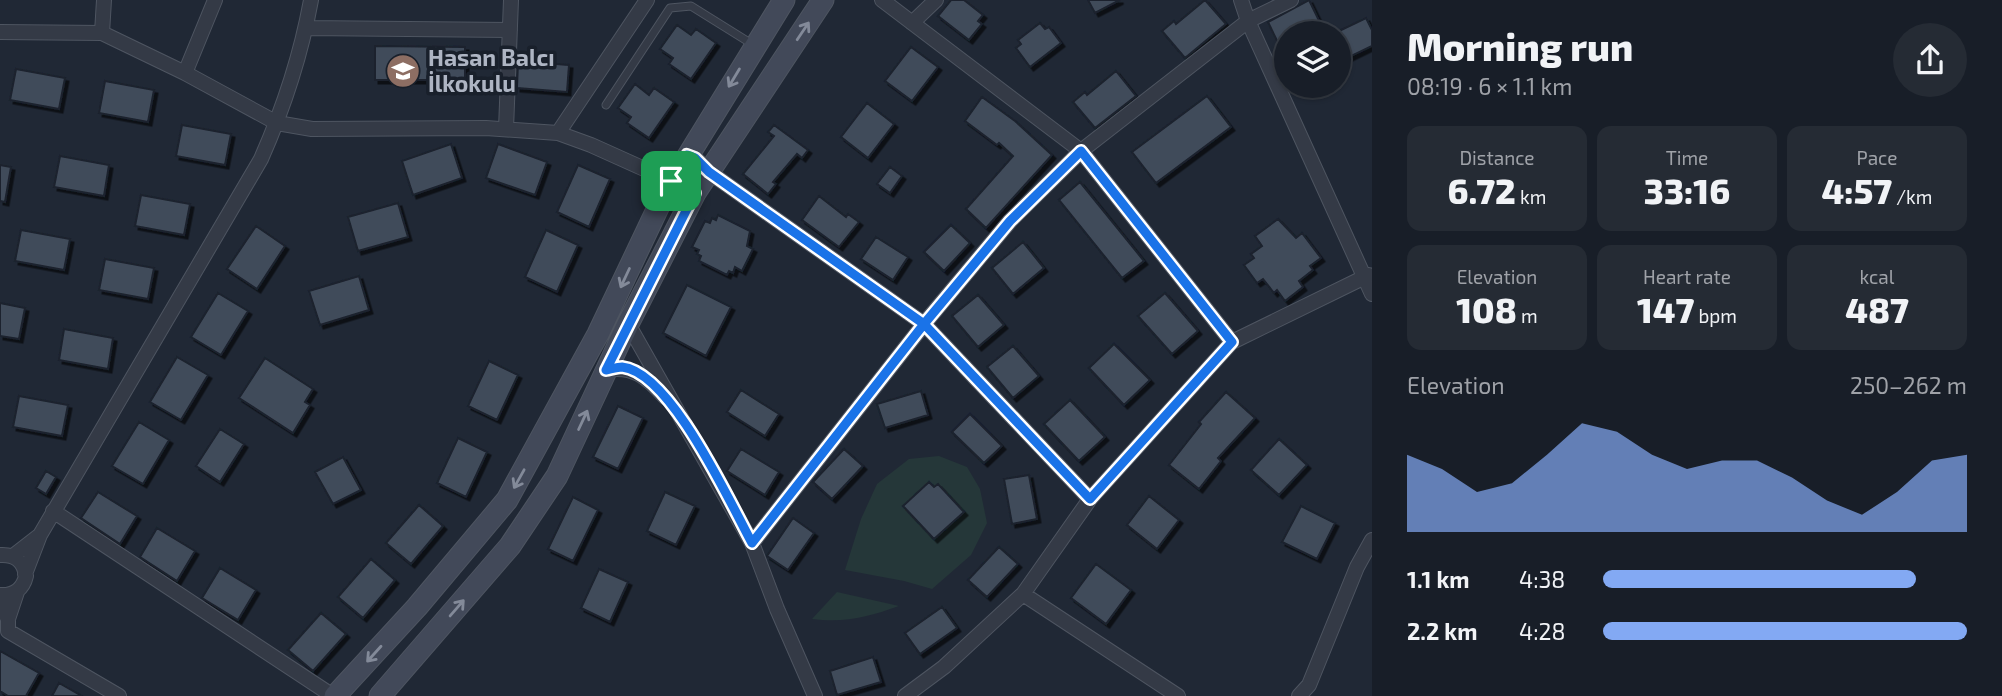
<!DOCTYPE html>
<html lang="en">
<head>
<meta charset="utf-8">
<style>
  :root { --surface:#181e28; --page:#252b34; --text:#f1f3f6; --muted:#9fa2a8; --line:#363c45; --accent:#83a9f3 }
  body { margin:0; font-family:"Exo 2",sans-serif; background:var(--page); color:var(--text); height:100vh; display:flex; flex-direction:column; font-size:26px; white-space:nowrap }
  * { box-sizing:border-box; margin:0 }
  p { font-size:23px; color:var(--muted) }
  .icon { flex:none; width:38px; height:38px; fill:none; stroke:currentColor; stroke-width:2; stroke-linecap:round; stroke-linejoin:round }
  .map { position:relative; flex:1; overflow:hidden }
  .panel { display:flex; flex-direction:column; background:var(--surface); width:630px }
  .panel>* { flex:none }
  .buttons { position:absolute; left:1274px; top:21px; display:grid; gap:14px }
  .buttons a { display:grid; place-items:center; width:77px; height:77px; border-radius:50%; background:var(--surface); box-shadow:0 2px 5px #0004,0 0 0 2px var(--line); font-size:35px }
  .pin { position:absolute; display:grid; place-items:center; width:60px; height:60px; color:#fff; margin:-30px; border-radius:14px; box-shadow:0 4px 10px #0006 }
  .round { display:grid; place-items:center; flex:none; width:74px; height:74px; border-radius:37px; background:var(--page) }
  .overview { display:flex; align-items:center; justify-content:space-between; height:119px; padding:0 35px }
  h1 { font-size:38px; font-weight:800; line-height:52px }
  .figures { display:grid; grid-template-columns:repeat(3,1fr); gap:10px; height:119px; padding:7px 35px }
  .figures div { display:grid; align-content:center; border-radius:14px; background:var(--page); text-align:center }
  .figures b { font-size:35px; font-weight:800 }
  .figures small { font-size:19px; font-weight:400 }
  .figures p { font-size:19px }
  .chart { height:196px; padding:14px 35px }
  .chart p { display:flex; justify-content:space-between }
  .chart svg { width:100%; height:126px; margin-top:7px; fill:var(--accent); opacity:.7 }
  ul { padding:0 35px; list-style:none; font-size:23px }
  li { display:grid; grid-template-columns:112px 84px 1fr; align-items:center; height:52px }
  li i { height:18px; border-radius:9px; background:var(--accent) }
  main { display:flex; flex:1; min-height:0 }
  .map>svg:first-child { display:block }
  .green { fill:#253739 }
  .building { fill:#414b5a; stroke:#1b222d; stroke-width:2; filter:url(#shadow) }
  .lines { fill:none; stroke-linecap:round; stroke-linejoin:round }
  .service-casing { stroke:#4e5561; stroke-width:9 }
  .minor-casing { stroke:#4e5561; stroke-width:16 }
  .secondary-casing { stroke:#4e5561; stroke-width:23 }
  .service { stroke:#343a46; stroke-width:7 }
  .minor { stroke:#343a46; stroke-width:14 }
  .secondary { stroke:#424959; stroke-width:21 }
  .oneway { stroke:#838a99 }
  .route-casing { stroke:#fff; stroke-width:14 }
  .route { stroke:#1a73e8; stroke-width:9 }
  .labels { text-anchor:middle; stroke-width:7; stroke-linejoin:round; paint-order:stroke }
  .poi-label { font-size:23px; font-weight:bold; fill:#aeb5c3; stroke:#19202b; text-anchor:start }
</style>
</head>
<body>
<main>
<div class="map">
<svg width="1372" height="696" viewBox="0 0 1372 696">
  <defs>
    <filter id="shadow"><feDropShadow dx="3.5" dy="3.5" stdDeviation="0" flood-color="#0009"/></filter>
  </defs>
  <rect width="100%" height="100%" fill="#202835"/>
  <path class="green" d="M939,456L967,467L980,489L987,523L971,555L932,589L904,581L845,570L861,519L877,484L909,459Z
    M837,592L899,606C868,617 846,623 812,619Z"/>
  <path class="building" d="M951,0H964L983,15L978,21L982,24L969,40L938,16Z
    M1088,0H1120L1095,13Z
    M1205,0L1226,24L1185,58L1162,31L1174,21L1176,24Z
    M1309,0L1325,33H1286V41L1279,45L1268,22Z
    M1366,18L1372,30V46L1339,62V31Z
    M1040,23L1045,29L1049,27L1061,43L1030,67L1016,48L1021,44L1018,40Z
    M677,25L691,35L696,29L716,43L691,79L669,64L673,58L660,49Z
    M375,46L465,47V80H375Z
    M911,47L938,67L912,101L885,81Z
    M518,61L569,65L567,92L517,88Z
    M16,69L65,78L59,109L10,100Z
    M1116,71L1136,96L1095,128L1073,102L1085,92L1087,95Z
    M105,81L154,90L148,122L99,113Z
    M635,84L649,95L654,88L674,102L649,138L627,123L631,117L618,108Z
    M1207,96L1231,127L1156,183L1132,152Z
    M982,97L1015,121L1052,155L986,228L966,209L1013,156L999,143L997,145L965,121Z
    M867,103L894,124L868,158L841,137Z
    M182,125L231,134L225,165L176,156Z
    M774,125L808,150L802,158L797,154L773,182L776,184L768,194L743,174L774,136L768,132Z
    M451,144L462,178L413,195L402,161Z
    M498,144L547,162L535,195L486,178Z
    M60,156L109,165L104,196L54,187Z
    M0,165L11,167L5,202L0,201Z
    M578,165L610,179L589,227L557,212Z
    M890,167L902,176L890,193L877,184Z
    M1080,182L1144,261L1122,278L1059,200Z
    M141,195L190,204L184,235L135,226Z
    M819,196L846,217L848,214L859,222L839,247L802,220Z
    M398,203L408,237L358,251L348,217Z
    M718,215L750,231L747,246L753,249L742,271L735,267L733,273L729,271L727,275L699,261L701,256L697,254L699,250L692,247L705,221L710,223L712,218L716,220Z
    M1278,219L1296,238L1302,233L1321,258L1310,266L1313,270L1299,281L1303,287L1285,301L1277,290L1274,293L1263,279L1257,283L1244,265L1254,258L1251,254L1262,246L1255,236Z
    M951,225L970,243L944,271L924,252Z
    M256,226L285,246L257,289L227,269Z
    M21,230L70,239L64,270L15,261Z
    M546,230L578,245L557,292L525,277Z
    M876,237L908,257L893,280L861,259Z
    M1023,242L1044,268L1013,294L992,268Z
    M105,259L154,268L148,299L99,290Z
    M359,276L369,310L320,325L309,291Z
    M687,285L731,307L706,356L663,333Z
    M218,293L248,311L221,355L191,337Z
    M1165,293L1198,331L1172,354L1138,316Z
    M978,295L1004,325L978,347L952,316Z
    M0,303L25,308L19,339L0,336Z
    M64,329L113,338L108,369L59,360Z
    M1114,344L1150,380L1124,405L1089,368Z
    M1013,346L1039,376L1013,398L987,367Z
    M177,357L208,375L181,420L150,402Z
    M265,358L313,389L305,402L310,405L293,433L239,398Z
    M489,361L518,375L497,420L468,406Z
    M741,390L779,414L765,436L727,412Z
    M921,391L928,415L885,428L877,404Z
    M1226,392L1255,418L1218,458L1221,461L1199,489L1169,465L1201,424L1199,422Z
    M19,396L68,405L62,436L13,427Z
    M1070,400L1105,437L1079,461L1044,424Z
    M618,406L643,418L618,469L593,457Z
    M970,414L1002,446L984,463L952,432Z
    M139,422L169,440L143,484L112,466Z
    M220,429L244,444L220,482L196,466Z
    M458,438L487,452L466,497L437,483Z
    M1279,439L1307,465L1279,495L1251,470Z
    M741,449L779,472L765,495L727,471Z
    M844,449L863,466L832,499L813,482Z
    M343,457L361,490L333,504L315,472Z
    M46,471L56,477L46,494L36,488Z
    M1029,475L1037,519L1012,524L1004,479Z
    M929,482L934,487L938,484L964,512L934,539L903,506Z
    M98,492L137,516L120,544L81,518Z
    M665,492L695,506L676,545L647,531Z
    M1149,496L1179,520L1157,549L1127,525Z
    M573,497L598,510L573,561L548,549Z
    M419,505L443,526L411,564L386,543Z
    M1301,506L1335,523L1317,559L1282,542Z
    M793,518L814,533L788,570L767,556Z
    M157,528L195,551L177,581L140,557Z
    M999,547L1018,564L987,597L968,580Z
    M371,559L395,580L363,618L338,597Z
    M1096,564L1131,590L1106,624L1071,598Z
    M220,568L256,590L238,620L202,598Z
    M599,569L628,582L610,622L581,608Z
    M942,607L957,628L920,654L905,633Z
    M321,613L346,634L313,671L288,650Z
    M0,651L39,673L26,696H8L0,691Z
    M873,657L881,682L837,695L830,671Z
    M59,683L82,696H52Z"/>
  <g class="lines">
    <g class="service-casing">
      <path id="service" d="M606,105L670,8L691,6L752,44"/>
    </g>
    <g class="minor-casing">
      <path id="minor" d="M1241,0L1248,21L1372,294
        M912,23L936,0
        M306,28L510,30
        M0,32L102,33L185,73L277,123L312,129L486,128L558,133L591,145L671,181L682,189L695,193
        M102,33L104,0
        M185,73L215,0
        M506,129L511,0
        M558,133L647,0
        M687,155L695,158L709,172L924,324L1090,499L1232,342L1081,151L882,0
        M628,324L752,543L777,609L815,696
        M1232,342L1369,275
        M606,370C633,365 647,377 665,397
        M53,511L333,696
        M40,535L261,159C284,107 301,55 311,0
        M752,543L928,319L1010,221L1081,151L1248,21L1291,0
        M0,555C15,554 24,561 26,576C23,589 14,596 0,595
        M13,556L40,535L25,574
        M1023,594L1178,696
        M0,605L8,619L17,592
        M8,619V631L119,696
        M905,696L944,667L1023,594L1090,499
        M1299,696L1309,685L1357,567L1372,540"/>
    </g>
    <g class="secondary-casing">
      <path id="secondary" d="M335,696L417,607L507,500L598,334L664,195L784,0
        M380,696L510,546L557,476L628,324L695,193L823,0"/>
    </g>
    <use href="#service" class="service"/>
    <use href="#minor" class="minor"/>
    <use href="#secondary" class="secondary"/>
  </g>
  <defs><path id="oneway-shaft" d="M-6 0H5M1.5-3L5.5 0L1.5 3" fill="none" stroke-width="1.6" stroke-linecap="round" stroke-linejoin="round" transform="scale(1.75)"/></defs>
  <g class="oneway">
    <use href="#oneway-shaft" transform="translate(803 31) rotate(-56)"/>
    <use href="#oneway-shaft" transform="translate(734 78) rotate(121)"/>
    <use href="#oneway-shaft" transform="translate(625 278) rotate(115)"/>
    <use href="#oneway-shaft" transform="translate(583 420) rotate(-65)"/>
    <use href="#oneway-shaft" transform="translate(519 479) rotate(119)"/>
    <use href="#oneway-shaft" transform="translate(457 608) rotate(-49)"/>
    <use href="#oneway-shaft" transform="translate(374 654) rotate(132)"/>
  </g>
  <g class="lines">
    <g class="route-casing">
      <path id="route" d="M671,181L682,189L695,193L606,370C611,369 618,367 622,367C671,372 730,503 752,543L924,324L1090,499L1232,342L1081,151L1010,221L924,324L709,172L695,158L687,155L671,181"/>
    </g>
    <use href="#route" class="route"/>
  </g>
  <defs>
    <g id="school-disc" transform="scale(1.75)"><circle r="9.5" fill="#8d6e63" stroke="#19202b"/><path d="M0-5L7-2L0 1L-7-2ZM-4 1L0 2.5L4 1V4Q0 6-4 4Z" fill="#fff"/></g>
  </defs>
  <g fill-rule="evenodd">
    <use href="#school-disc" x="403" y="71"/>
  </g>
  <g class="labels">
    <g class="poi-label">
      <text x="428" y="66">Hasan Balcı<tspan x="428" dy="26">İlkokulu</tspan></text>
    </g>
  </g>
</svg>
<div class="buttons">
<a><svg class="icon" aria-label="layers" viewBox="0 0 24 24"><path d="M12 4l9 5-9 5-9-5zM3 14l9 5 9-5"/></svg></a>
</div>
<div class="pin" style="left:671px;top:181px;background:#1e9e55"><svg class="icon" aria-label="arrive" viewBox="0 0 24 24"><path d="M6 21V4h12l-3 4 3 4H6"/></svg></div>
</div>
<section class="panel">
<div class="overview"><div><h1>Morning run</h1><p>08:19 · 6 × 1.1 km</p></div><a class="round"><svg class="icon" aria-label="share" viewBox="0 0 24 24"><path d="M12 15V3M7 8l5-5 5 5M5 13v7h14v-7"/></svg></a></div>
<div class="figures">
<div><p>Distance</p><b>6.72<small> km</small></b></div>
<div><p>Time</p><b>33:16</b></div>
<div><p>Pace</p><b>4:57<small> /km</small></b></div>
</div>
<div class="figures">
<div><p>Elevation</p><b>108<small> m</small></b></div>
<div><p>Heart rate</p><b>147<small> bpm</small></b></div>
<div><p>kcal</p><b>487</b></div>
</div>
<div class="chart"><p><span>Elevation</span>250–262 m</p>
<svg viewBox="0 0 160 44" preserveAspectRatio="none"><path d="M0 44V17L10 22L20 30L30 27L40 17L50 6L60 9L70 17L80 22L90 19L100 19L110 25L120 33L130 38L140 30L150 19L160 17V44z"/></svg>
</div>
<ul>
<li><b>1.1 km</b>4:38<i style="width:86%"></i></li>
<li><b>2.2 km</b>4:28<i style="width:100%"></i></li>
</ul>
</section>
</main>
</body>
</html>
